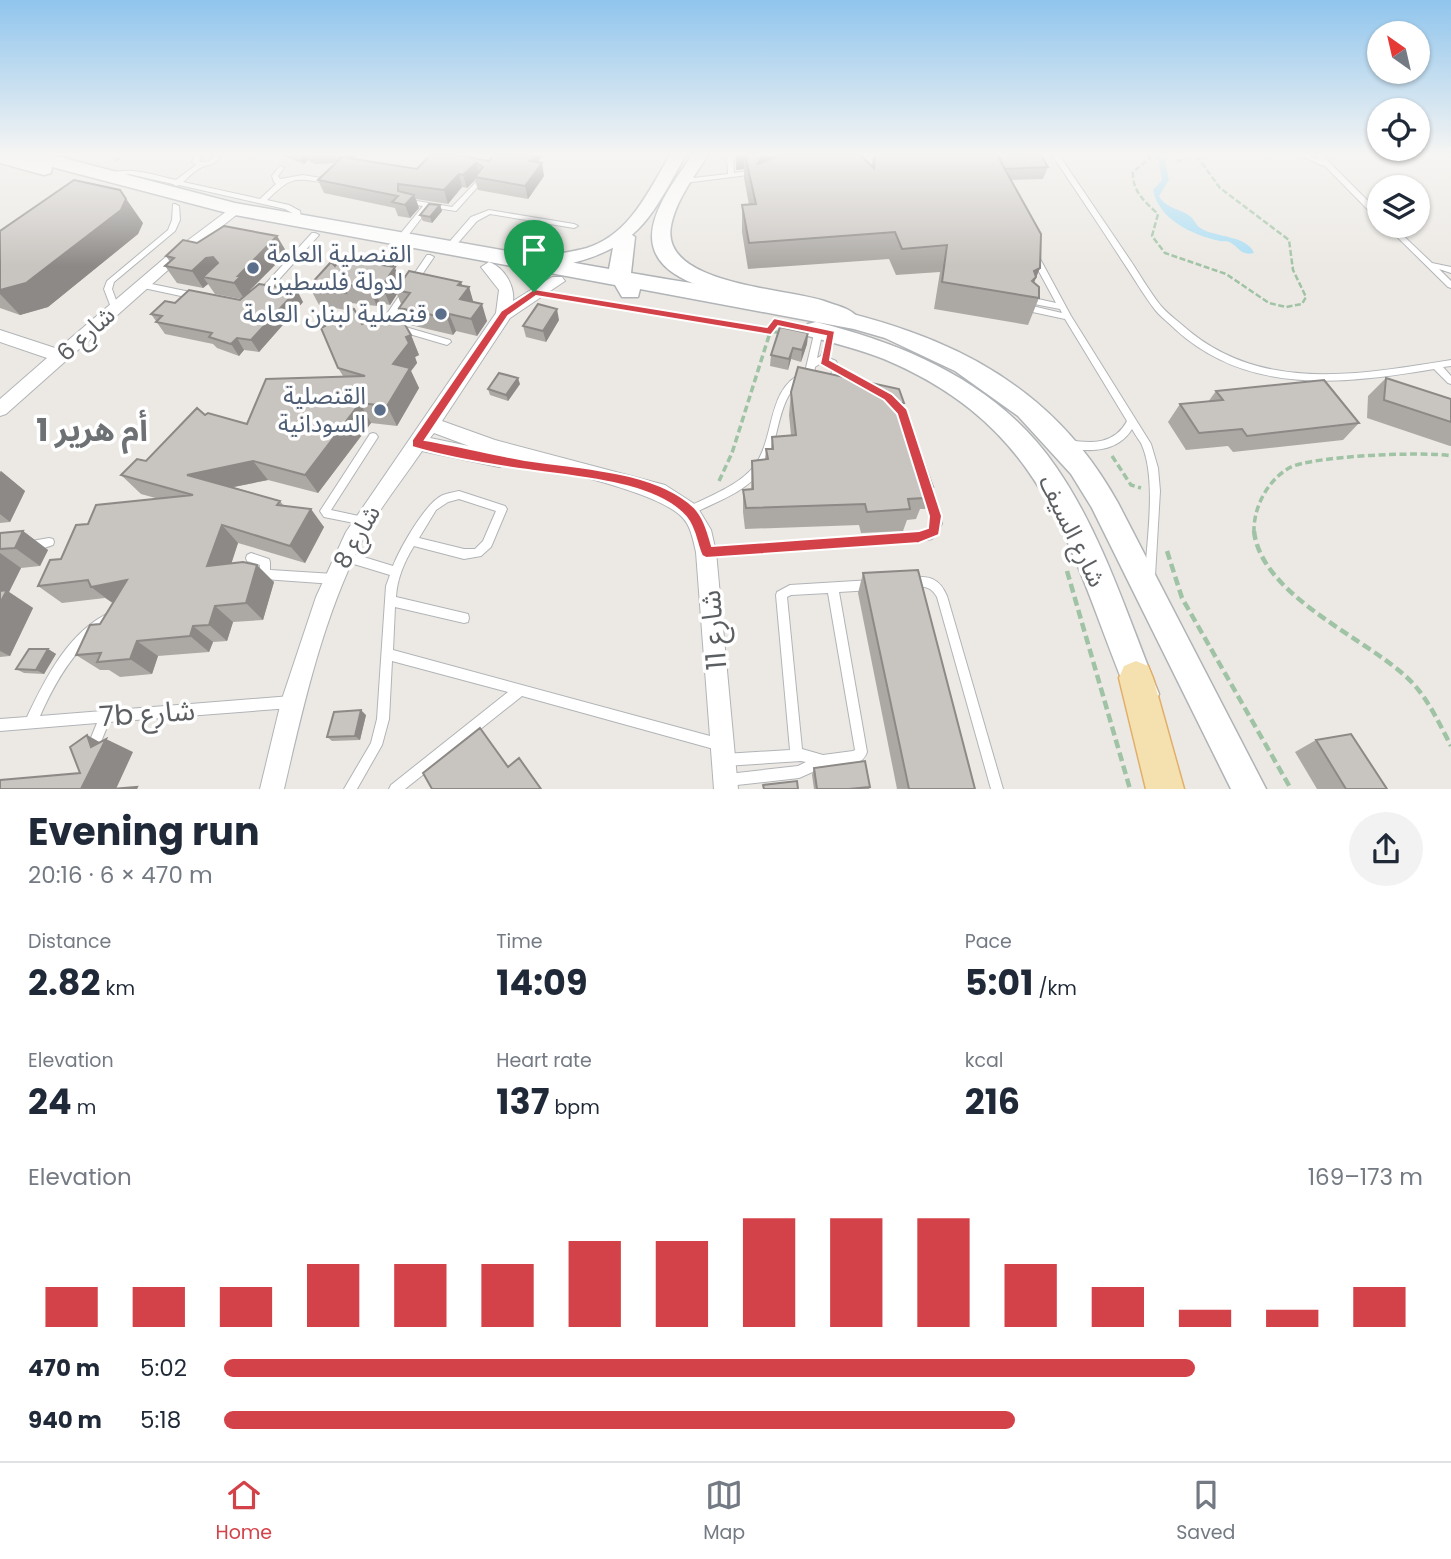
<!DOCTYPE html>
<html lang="en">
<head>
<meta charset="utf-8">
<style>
  :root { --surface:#fff; --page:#f2f2f3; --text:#1f2937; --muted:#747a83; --line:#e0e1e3; --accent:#d44249 }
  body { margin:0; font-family:Poppins,"Noto Sans Arabic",sans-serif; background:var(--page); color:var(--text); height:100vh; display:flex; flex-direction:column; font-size:26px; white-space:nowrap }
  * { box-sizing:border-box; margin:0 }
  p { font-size:23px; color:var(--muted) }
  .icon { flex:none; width:38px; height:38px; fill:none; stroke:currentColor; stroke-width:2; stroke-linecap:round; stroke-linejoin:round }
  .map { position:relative; height:789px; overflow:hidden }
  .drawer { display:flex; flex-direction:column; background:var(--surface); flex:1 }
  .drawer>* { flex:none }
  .needle { width:46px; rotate:326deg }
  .fabs { position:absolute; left:1367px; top:21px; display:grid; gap:14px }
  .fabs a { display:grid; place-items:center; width:63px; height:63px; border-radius:50%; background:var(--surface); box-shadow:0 2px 5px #0004; font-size:35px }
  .pin { position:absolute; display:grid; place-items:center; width:60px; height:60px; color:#fff; margin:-72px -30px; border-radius:50% 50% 50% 0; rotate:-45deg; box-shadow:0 0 7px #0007 }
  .pin .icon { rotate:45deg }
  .round { display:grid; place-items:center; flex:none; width:74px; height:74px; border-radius:37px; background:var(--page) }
  .overview { display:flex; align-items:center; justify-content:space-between; height:119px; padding:0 28px }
  h1 { font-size:38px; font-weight:700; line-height:52px }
  .stats { display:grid; grid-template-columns:repeat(3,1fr); gap:10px; height:119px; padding:7px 28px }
  .stats div { display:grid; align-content:center }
  .stats b { font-size:35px; font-weight:700 }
  .stats small { font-size:19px; font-weight:400 }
  .stats p { font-size:19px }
  .chart { height:196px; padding:14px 28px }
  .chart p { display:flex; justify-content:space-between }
  .chart svg { width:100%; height:126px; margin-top:7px; stroke:var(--accent); stroke-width:6 }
  ul { padding:0 28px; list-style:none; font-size:23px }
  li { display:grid; grid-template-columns:112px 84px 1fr; align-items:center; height:52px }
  li i { height:18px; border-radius:9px; background:var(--accent) }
  .menu { display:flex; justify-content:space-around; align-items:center; height:98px; border-top:2px solid var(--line); background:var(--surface); font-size:19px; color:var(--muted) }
  .menu a { display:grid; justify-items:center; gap:4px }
  .menu .current { color:var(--accent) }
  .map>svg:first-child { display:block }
  .water { fill:#acdef4 }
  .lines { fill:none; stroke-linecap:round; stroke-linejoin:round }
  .service-casing { stroke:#b1b4b7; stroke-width:2 }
  .minor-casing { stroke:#b1b4b7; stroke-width:2 }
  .tertiary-casing { stroke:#b1b4b7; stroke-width:3 }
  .secondary-casing { stroke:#b0b4b7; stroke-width:3 }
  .primary-casing { stroke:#e0af69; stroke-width:3 }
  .path-far2 { stroke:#9fc3a4; stroke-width:2.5; stroke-dasharray:6 2.5; stroke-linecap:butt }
  .path-far1 { stroke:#9fc3a4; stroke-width:3.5; stroke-dasharray:7 3.5; stroke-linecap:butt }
  .path { stroke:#9fc3a4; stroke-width:4.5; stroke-dasharray:9 4.5; stroke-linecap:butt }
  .service { fill:#fff; fill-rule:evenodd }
  .minor { fill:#fff; fill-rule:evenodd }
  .tertiary { fill:#fff; fill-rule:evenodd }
  .secondary { fill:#fff; fill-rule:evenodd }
  .primary { fill:#f5e1b0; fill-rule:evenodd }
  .wall { fill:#aca9a5 }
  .shaded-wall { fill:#8c8986 }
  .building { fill:#c8c4c0; stroke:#8c8986; stroke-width:2 }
  .route { fill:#d44249; stroke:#fff; stroke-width:2; fill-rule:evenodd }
  .service-dot { fill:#5c6f8a; stroke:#fff; stroke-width:2.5 }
  .labels { text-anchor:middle; stroke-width:7; stroke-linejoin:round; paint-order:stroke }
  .service-label { font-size:24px; fill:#4e5e75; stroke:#fff; text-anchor:end }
  .street-label { font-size:24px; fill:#5c5f62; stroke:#fff }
  .near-street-label { font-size:28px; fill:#5c5f62; stroke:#fff }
  .district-label { font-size:32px; font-weight:bold; fill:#6d7174; stroke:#fff }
</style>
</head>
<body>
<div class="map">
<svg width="1451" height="789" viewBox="0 0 1451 789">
  <rect width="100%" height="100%" fill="#ece9e4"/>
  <path class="water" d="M1154,155H1169L1165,160L1169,180L1159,196C1166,209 1180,208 1191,217C1195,221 1197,227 1202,229C1216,237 1248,236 1254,253C1241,256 1240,248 1231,243C1226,240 1225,242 1220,241C1193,235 1159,220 1153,190L1162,180L1158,159Z"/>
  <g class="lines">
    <g class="service-casing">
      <path id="service" d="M195,155H202L199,161C205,164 211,161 215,155H221C214,167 211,163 202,167C195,170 189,177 183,182L260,199L276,184L274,182L272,176L279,167L281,166L284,168L278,176L280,179L303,175L327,179L330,181L327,183C293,177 291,177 267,200L289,205L300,211L302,222L298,224L294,222V214L285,209L179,185L176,186L173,184L129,174L108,177L105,175C127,165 153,175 176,180L196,165L192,162Z
        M727,155H733L734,173L756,170L759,172L756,174L684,183L681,181L684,179L728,174Z
        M1052,155H1059C1082,189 1105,223 1128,257C1139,273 1149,291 1161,306C1167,313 1174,318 1181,324C1258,394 1357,375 1451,360V366L1443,367L1451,376V384L1448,383L1434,369C1344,384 1248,396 1175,329C1169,323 1161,317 1156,311C1144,296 1134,278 1123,262C1100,226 1076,191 1052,155Z
        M1300,155H1309L1319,160L1315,155H1322L1379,212V218H1376L1325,166L1321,165Z
        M481,178L484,180L483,181L456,211L430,207L403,242H397V238L423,206L405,203V199L452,207L479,179Z
        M173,204H175L179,206L180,220L175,231L114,282L112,289L119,308L118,310H112L104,289L107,281L168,230L172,220Z
        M489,210L574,224L578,226L574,228L490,214L477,221L451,251H445V247L471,217Z
        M1386,226H1393L1432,263L1451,267V273L1439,269L1451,281V288L1448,287Z
        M312,233H315L319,235L265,295H259L258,293L259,291Z
        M1031,253H1037L1038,255L1071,316L1151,444L1158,468L1160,491L1155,576L1154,579L1150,581L1146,579L1145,576C1147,538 1157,477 1141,443C1138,439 1135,434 1132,429C1118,452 1090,453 1066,447L1064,444L1066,441L1069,440C1092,444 1115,444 1127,421L1065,319L1028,311L1024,308L1028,305L1062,313L1060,309L1029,303L1025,300L1029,297L1056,303L1030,255Z
        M427,255H430L434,257L391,320L395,324L450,340L451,342L447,345L389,328L382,321Z
        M142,282L195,293L199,296L195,299L139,287L138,285Z
        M819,327L823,330L817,358L821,356L829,331H835L836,333L829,358L836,361L840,370L869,383L870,385L869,387H863L840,377C832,393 816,395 806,378C774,396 782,442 762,470C746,492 716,502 692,514L689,515L686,514L684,511L686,508C709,496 739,486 755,465C776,436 766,387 805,372L815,330ZM821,363L828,364L832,370L831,378L826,383L819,382L814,376L815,367Z
        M896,400L899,401L909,419L926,468L924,471L921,472L918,471L916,468L901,419L892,403L893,401Z
        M373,433L376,434L378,437L376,440L331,510L368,518L369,521L368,524L364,525L324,517L320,511L322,508L370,434Z
        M927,484L930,485L932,488L942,524L932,539L928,540L706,557L702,555L701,552L702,549L706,547L925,532L932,523L922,488L924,485Z
        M459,491L505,506L507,509L491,547L481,556L464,559L414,546C404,562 397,579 396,597L464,613L468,614L469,618L468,622L464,623L395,607L393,650L721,739L725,741L727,745L725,749L721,751L522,696L405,789H389L391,785L508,692L392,661L389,719L382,745L357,789H344L371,743L377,719L386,586L390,575L344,561L340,559L339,556L340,553L344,551L393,566C400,548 426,502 443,495C448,493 454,492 459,491ZM459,499L496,511L483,541L475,549H464L419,538L436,510L448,502Z
        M49,538L53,539L54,542L53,545C45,548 34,551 26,548L25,545L26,542Z
        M251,553L269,559L270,562V570L334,574L338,576L339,579L338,582L334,584L264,579L260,577L259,574L260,565L247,561L246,558L247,555Z
        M911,577C930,576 939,578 947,596L1003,789H991L937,597C928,582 921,589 907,585L906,582L907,579Z
        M872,580L876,582L877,585L876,588L872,590L839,592L867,752C865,758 862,761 856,763L824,767L799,778L728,786L724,784L722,780L724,776L728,774L798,766L806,762L801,761L724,766L720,764L718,760L720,756L724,754L790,750L776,595L777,592L790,585ZM828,593L855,750L853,751L823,755L802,749L787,597L791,595Z
        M111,612L115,613L116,617C110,627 96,633 87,642C66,663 52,689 40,716L291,696L295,698L297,702L295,706L291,708L109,722L96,754L92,756L88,754L86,750L97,723L0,731V719L27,717C46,677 69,631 111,612Z"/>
    </g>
    <g class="minor-casing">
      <path id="minor" d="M235,205L242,209L240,212L177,262L6,414L0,416V399L47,358L0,342V330L58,349L167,256Z
        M489,262C504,267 515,286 513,301L552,277H562L565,281L510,318L442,421L495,440L665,485L696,505L711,530L716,552L738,789H714L696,552C693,540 691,526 682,517C656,490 548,469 508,458L506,464L499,467L422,451C401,482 376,512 360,545C322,621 303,707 284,789H260L281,702L316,597L346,532L496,313L499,290L481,267ZM434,433L469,446L430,438Z"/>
    </g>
    <g class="tertiary-casing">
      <path id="tertiary" d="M670,155H686C653,212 643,244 576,262C563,266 545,271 533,267L530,263L533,259C550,254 569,253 587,248C630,234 648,192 670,155Z
        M692,155H708C694,177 676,200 671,226C660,285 786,288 824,301C834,305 851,308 857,317L854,322L847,324C828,318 810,309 791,305C752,296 653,292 652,237C652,208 677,178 692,155Z"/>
    </g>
    <g class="secondary-casing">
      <path id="secondary" d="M0,155H52L235,203L609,269L615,237L625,230L635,237L631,273C818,306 1015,316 1118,503L1266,789H1231L1092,508L1071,474L1018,416L955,371L885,338L854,329L640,289L638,297H622L615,285L235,215L52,167L51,173L44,175L0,163Z
        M816,322C909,345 1000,385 1056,467C1103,535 1128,618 1159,694L1154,705L1143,710L1132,705C1069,555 1053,430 884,359C859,349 834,343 808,336L805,330L808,324Z"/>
    </g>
    <g class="primary-casing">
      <path id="primary" d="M1136,661L1148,666L1153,678L1184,789H1146L1119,678L1124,666Z"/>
    </g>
    <path class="path-far2" d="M1148,155L1150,158L1133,172C1132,191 1145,202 1158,214L1152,236L1165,253L1226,274L1269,303L1286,307L1302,304L1306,297L1293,270L1289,240L1220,188L1196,155
      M115,161L123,155
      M1177,162L1184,159V155
      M558,296L619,306
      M630,308L730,324"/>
    <path class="path-far1" d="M720,323L782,333
      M1112,456L1131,485L1141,488
      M719,481L732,453L773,323
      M1254,533C1253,508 1267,481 1289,468C1309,456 1425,451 1451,456"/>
    <path class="path" d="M1254,531C1261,594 1359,635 1403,674C1425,692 1438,721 1451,746
      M1167,551L1182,598L1291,789
      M1067,571L1130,789"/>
    <use href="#service" class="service"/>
    <use href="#minor" class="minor"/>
    <use href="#tertiary" class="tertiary"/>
    <use href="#secondary" class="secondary"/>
    <use href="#primary" class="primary"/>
  </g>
  <path class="wall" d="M280,155H358L355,159L417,169L489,161L493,155H542L538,162L544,176L528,199L478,190L475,180L467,188L462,187L448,204L416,199L419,208L410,218L398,216L395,208L324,193L318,180L336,163L315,164L308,160L304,164Z
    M736,155H773L771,159L872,166L873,155H1041L1048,167L1043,179L1011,180L1040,268L1034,283L1039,298L1028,325L934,309L940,272L896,275L889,259L748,269L742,232V205H749L744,178V169L736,170Z
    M440,205L442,211L432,223L423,221L420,215Z
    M143,223L138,234L48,307L20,315L0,308V231Z
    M277,236L287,253L250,290L303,302L259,352L244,350L239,356L217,348L213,344L165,334L151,314L175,303L241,299L215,294L208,284L203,288L177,283L165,266L170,262L166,256L197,243Z
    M389,255L401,282L469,287L473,302L487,321L477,336L456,331L453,335L406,324L399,308L401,304L397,294L390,305L380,303L377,306L351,303L362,324L411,335L419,355L415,357L417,363L411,371L419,388L397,426L371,423L318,493L268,480L233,487L280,501L284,506L324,527L305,563L238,543L231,564L274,582L263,620L233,622L227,641L213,642L209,652L158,656L152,674L120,677L109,670H100L76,655L100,624L113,603L105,598L62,603L38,586L88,524L159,499L141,494L121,475L146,461L205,415L247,424L343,376L338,368L325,326L351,311L319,305L309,286L335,266L367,257Z
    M559,320L546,342L526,337L523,326Z
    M808,333L807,344L801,362L791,359L788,370L770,366L771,355Z
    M1386,378L1451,399V446H1450L1367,418L1368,396Z
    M520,384L508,401L490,395L488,389Z
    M1216,391L1359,423L1343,440L1233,452L1228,446L1186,450L1168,422L1180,404L1208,402Z
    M791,392L904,403L900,416L916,457L933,487L925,509H920L916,519L907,520L903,531L861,533L859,525L745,529L743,512V490L751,489L752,461L765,459L766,449H771L772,437L791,435L789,415Z
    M0,471L25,491L10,522L0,523Z
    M23,531L48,550L40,566L21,568L9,592L33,608L10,656L0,657V533Z
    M863,573L975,789H897L858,593Z
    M48,649L56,654L44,674L24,673L16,669Z
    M366,715L360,740L332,741L327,737Z
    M1316,740L1387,789H1317L1295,752Z
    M814,768L870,787L869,789H814L812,775Z"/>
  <path class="shaded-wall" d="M300,155H306L308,160L304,164Z
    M349,155H358L351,162Z
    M531,155H542L536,165L542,163L544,176L528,199L525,186Z
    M737,155H744V169L736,170Z
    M745,155H773L764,175Z
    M476,163L480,176L475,177V180L467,188L463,175Z
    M459,174L462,187L448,204L444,190Z
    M120,190L143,223L138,234L48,307L20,315L0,294V290Z
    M414,195L419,208L410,218L405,205Z
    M440,205L442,211L432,223L430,217Z
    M277,236L287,253L250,290L252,293L245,300L234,283L238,276Z
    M389,255L403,286L396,290L397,294L390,305L382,286V265Z
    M213,257L224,274L203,277L208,284L203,288L192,271L206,258Z
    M1040,268L1028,296L1034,271Z
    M461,282L465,293L469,287L474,304L460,299L458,285Z
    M372,284L380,303L377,306L369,288Z
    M297,290L303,302L259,352L251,340Z
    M482,304L487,321L477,336L471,319Z
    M557,309L559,320L546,342L543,331Z
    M449,314L456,331L453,335L447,318Z
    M808,333L807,344L801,362L802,350Z
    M411,335L419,355L415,357L417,363L411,371L419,388L397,426L387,406L393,364L406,337Z
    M237,338L244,350L239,356L231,344Z
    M793,348L791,359L788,370L789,359Z
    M518,378L520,384L508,401L506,395Z
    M360,403L371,423L318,493L305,475Z
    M253,461L268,480L204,493L187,475Z
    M1,471L25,491L10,522L0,514V473Z
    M311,509L324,527L305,563L290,546Z
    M222,525L238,543L225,583L207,566Z
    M23,531L48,550L40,566L15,548Z
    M0,553L21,568L9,592L33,608L10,656L0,651Z
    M257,565L274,582L263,620L246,603Z
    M127,580L114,604L91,587Z
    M215,606L233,622L227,641L209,625Z
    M193,626L213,642L209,652L190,636Z
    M137,641L158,656L152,674L130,659Z
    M48,649L56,654L44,674L36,670Z
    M361,710L366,715L360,740L355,736Z
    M87,735L103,744L106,739L133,752L116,789H81L91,747Z"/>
  <path class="building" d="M430,155H458L489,161L493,155H531L534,157L530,161L542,163L525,186L475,177L483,167L476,163L463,175L459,174L444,190L398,184V191L414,195L405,205L392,202L398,196L318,180L342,157L417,169Z
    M745,155H762L758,164L780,155H860L874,168L875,155H997L1041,234L1040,268L1034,271L1036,277L1032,281L1039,287V298L942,282L947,245L902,249L895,232L749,243L742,205L756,204Z
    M998,155H1041L1048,167L1005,169Z
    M74,180L120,190L126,199L121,210L26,283L0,290V231Z
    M429,204L440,205L430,217L420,215Z
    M224,226L277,236L238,276H241L234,283L203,277L218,263L213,257L206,258L192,271L165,266L174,258L166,256L183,240L197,243Z
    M371,252L389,255L382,265L395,267L382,286L372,284L369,288L342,284L346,293L309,286L331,262L335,266L346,253L367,257Z
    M409,271L461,282L458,285L469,287L460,299L482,304L471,319L449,314L447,318L399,308L410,293L396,290Z
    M259,284L297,290L251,340L237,338L231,344L209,337L212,333L156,322L162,316L151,314L165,301L175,303L189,290L240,300Z
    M538,304L557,309L543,331L523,326Z
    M354,309L362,324L389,313L400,316L411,335L406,337L409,343L393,364L410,368L387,406L360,403L305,475L253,461L187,475L280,501L277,505L311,509L290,546L222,525L207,566L243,562L257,565L246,603L215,606L209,625L193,626L190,636L137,641L130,659L97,662L101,653L76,655L90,625L100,624L127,580L91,587L88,580L38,586L50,560L61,559L76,525L88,524L96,505L193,495L121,475L137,459L146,461L197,408L205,415L208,413L247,424L266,379L365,376L338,368L321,328L325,326L323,321Z
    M780,327L808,333L802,350L793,348L789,359L771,355Z
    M798,367L899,389L904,403H895L916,457H922L933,487L922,488L924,498L908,499L910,509L867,512L865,504L746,508L743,490L753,489L752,461L768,459L766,449H773L772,437L796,435L791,392Z
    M499,373L518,378L506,395L488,389Z
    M1386,378L1451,399V422L1384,400Z
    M1324,380L1359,423L1247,436L1242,429L1199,433L1180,404L1223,400L1216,391Z
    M23,531L15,548L0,549V533Z
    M918,570L975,789H909L863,573Z
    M7,590L0,603V591Z
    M29,649H48L36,670L16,669Z
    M361,710L355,736L327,737L334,712Z
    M480,728L508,767L519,758L541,789H432L423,773Z
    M1351,734L1387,789H1346L1316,740Z
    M87,735L91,747L106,739L81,789H0V780L80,773L70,747Z
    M865,761L870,787L849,789H817L814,768Z
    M797,781L798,789H764L763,785Z
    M137,787L136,789H111Z"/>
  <linearGradient id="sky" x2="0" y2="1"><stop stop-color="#90c5ed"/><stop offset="0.58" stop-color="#f6f5f3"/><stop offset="1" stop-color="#f6f5f3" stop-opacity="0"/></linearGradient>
  <rect width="1451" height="266" fill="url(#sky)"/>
  <path class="route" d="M534,289L767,327L774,318L835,331L830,360L892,394L907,409L942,516L939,535L919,543L706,558L702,556C696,543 696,529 686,517C655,481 572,477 528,470C491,465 449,458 412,447V440L501,311ZM536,296L771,335L778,326L826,336L820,364L884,400L897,414L929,516L928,528L919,531L712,546C708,532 704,517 694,507C655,470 576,468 525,460C492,454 459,446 425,440L508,316Z"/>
  <g class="service-dot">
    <circle cx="253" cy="268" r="7"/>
    <circle cx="441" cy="314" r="7"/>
    <circle cx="380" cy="410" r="7"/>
  </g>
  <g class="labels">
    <g class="service-label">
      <text x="267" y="262" text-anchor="start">القنصلية العامة<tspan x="267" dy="28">لدولة فلسطين</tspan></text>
      <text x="427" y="322">قنصلية لبنان العامة</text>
      <text x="366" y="404">القنصلية<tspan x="366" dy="28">السودانية</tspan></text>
    </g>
    <g class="street-label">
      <text transform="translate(86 334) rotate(-42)" y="8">شارع 6</text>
      <text transform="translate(1072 531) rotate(64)" y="8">شارع السيف</text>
      <text transform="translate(357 537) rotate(-60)" y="8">شارع 8</text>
    </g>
    <g class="near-street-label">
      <text transform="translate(713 630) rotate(-95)" y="10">شارع 11</text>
      <text transform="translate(147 713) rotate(-4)" y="10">7b شارع</text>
    </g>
    <g class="district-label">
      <text x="92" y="441">أم هرير 1</text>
    </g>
  </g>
</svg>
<div class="fabs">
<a><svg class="needle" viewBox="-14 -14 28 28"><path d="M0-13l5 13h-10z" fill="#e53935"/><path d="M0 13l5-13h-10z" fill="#747a83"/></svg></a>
<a><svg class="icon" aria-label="locate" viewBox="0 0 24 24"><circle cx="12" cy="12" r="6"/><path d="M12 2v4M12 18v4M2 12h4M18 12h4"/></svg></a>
<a><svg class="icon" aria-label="layers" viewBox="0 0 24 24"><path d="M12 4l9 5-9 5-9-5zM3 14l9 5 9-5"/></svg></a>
</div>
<div class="pin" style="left:534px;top:292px;background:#1e9e55"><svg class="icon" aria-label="arrive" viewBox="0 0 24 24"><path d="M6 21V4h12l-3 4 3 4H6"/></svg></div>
</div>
<section class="drawer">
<div class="overview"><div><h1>Evening run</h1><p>20:16 · 6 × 470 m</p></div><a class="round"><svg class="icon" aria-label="share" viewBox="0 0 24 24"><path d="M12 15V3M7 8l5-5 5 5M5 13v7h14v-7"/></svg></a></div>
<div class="stats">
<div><p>Distance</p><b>2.82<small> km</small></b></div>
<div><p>Time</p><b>14:09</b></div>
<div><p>Pace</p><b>5:01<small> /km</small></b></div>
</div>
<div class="stats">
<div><p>Elevation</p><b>24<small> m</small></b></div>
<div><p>Heart rate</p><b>137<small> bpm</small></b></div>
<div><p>kcal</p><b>216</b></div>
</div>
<div class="chart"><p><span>Elevation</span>169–173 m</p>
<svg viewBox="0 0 160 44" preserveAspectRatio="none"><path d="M5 44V30M15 44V30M25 44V30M35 44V22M45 44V22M55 44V22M65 44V14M75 44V14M85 44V6M95 44V6M105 44V6M115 44V22M125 44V30M135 44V38M145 44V38M155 44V30"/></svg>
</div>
<ul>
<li><b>470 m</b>5:02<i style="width:81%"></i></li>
<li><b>940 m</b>5:18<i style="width:66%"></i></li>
</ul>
</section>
<nav class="menu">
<a class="current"><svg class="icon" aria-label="home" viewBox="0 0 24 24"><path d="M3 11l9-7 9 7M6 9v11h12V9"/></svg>Home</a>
<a><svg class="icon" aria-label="map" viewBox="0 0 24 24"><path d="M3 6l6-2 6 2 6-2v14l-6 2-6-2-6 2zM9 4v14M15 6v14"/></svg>Map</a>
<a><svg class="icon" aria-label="saved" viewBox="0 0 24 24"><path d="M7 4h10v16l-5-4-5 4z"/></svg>Saved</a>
</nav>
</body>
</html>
